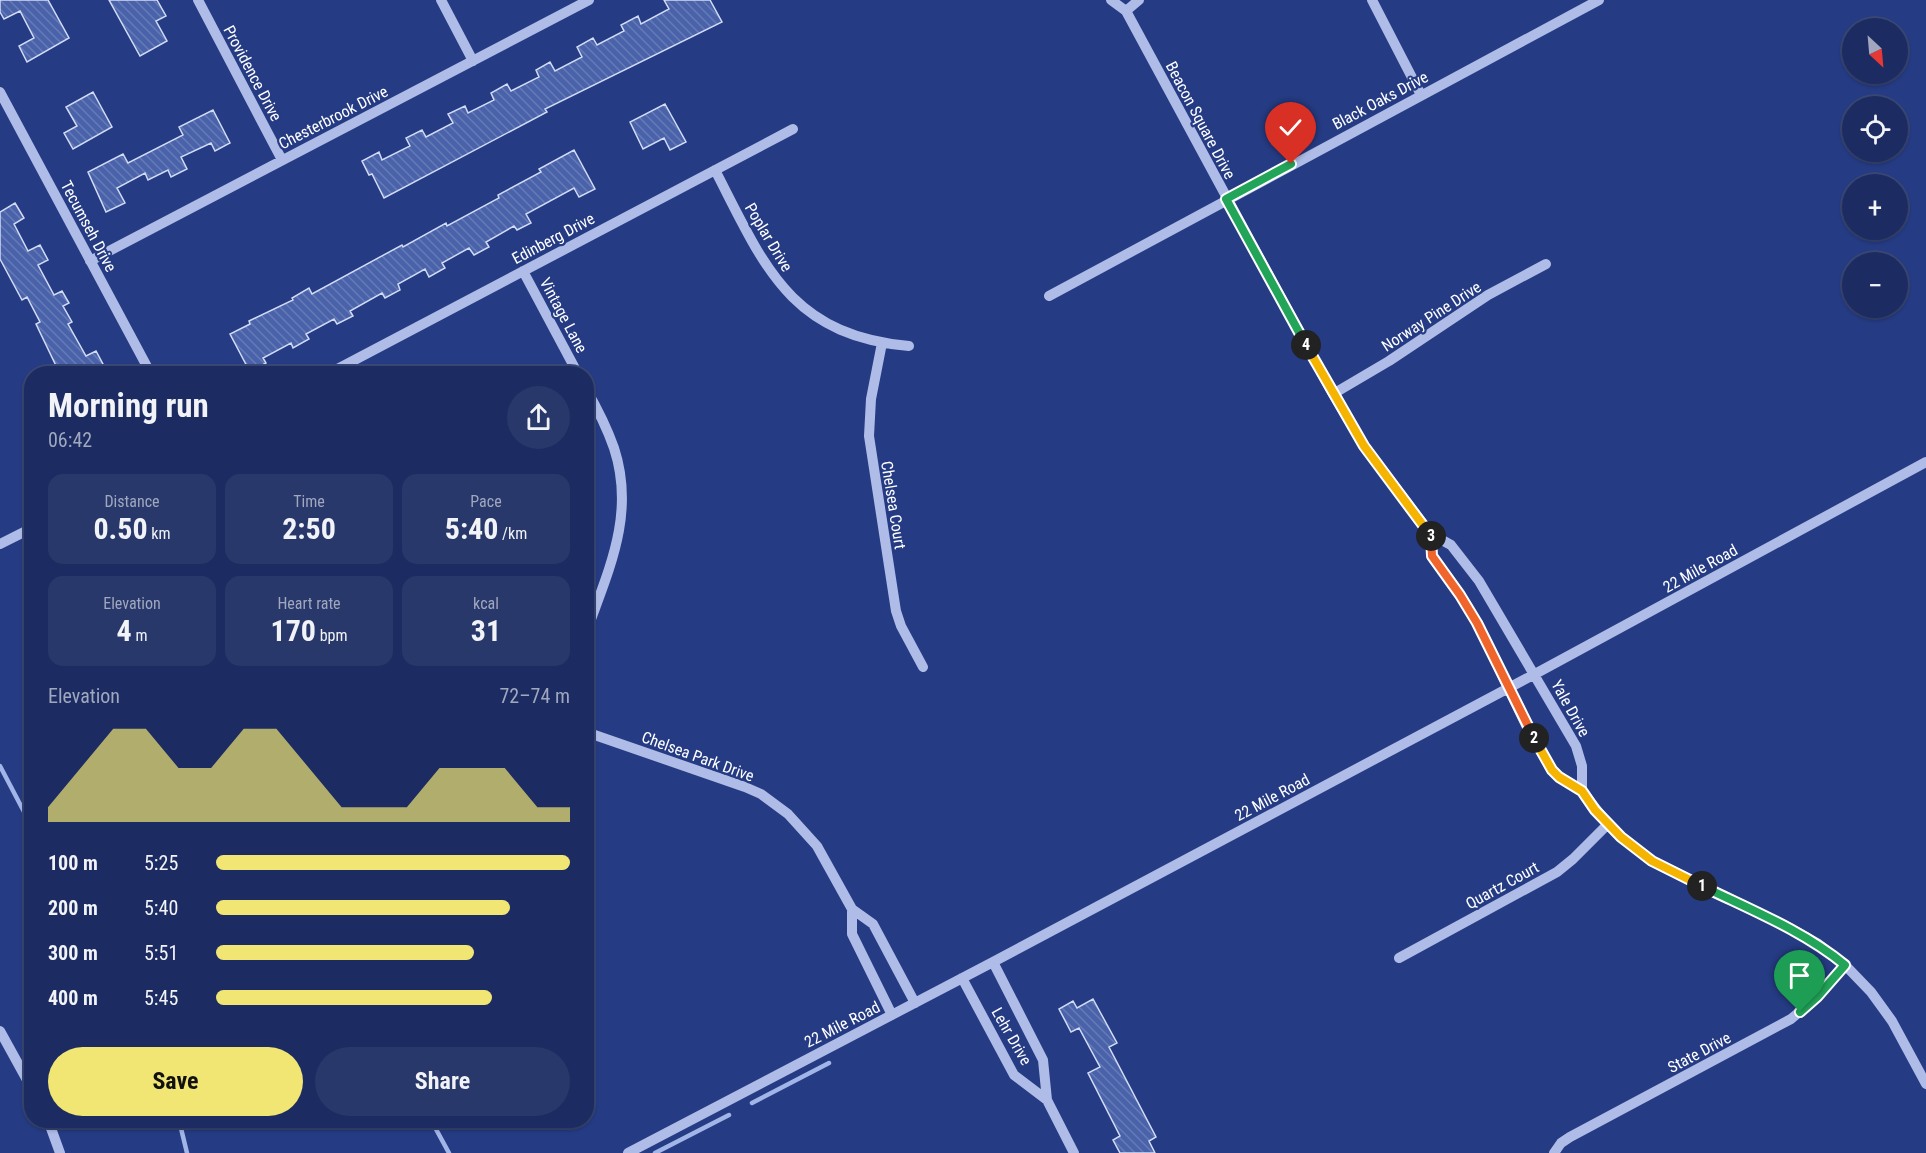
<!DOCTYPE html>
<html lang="en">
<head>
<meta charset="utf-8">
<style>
  :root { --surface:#1c2c62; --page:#29386b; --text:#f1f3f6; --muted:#a0a7be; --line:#3a4877; --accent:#f1e573 }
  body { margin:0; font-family:"Roboto Condensed",sans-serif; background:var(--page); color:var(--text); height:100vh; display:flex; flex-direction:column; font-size:22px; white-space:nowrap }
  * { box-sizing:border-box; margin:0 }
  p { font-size:20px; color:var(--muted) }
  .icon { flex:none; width:33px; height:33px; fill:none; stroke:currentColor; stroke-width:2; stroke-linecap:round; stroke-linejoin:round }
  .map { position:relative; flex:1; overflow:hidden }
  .details { position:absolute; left:24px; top:366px; width:570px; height:762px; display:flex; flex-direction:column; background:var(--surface); border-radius:24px; box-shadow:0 2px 4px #0004,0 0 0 2px var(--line) }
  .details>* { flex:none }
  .needle { width:39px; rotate:154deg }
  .buttons { position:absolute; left:1842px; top:18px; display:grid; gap:12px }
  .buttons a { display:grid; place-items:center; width:66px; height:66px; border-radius:50%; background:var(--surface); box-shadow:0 2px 4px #0004,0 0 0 2px var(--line); font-size:30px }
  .pin { position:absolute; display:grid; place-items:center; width:51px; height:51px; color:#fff; margin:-62px -26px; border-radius:50% 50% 50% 0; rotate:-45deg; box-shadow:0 0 6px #0007 }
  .pin .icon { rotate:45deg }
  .km { position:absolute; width:30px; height:30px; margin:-15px; border-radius:50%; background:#222; color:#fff; font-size:16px; line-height:30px; text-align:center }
  .round { display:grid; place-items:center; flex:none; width:63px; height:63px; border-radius:32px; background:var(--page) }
  .summary { display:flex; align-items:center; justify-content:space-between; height:102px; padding:0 24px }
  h1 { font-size:33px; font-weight:700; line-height:45px }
  .figures { display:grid; grid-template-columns:repeat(3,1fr); gap:9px; height:102px; padding:6px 24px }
  .figures div { display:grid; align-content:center; border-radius:15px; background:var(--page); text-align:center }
  .figures b { font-size:30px; font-weight:700 }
  .figures small { font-size:16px; font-weight:400 }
  .figures p { font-size:16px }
  .chart { height:168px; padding:12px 24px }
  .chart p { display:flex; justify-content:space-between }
  .chart svg { width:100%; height:108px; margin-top:6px; fill:var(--accent); opacity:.7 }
  .primary-button { display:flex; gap:12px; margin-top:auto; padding:12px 24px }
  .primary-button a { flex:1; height:69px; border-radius:36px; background:var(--accent); color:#111; font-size:24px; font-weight:700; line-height:69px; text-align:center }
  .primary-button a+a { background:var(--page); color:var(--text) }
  ul { padding:0 24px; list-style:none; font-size:20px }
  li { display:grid; grid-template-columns:96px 72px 1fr; align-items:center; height:45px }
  li i { height:15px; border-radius:8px; background:var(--accent) }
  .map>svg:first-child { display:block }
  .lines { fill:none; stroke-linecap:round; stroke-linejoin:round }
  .stream { stroke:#a2b5e8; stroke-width:4.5 }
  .building { fill:url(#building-back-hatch); stroke:#d2dbf6; stroke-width:1.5 }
  .minor { stroke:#aebce7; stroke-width:10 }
  .split-1-casing { stroke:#fff; stroke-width:12 }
  .split-2-casing { stroke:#fff; stroke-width:12 }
  .split-3-casing { stroke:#fff; stroke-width:12 }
  .split-4-casing { stroke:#fff; stroke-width:12 }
  .split-5-casing { stroke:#fff; stroke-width:12 }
  .split-1 { stroke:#22a559; stroke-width:8 }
  .split-2 { stroke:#f5b400; stroke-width:8 }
  .split-3 { stroke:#f0652b; stroke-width:8 }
  .split-4 { stroke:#f5b400; stroke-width:8 }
  .split-5 { stroke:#22a559; stroke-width:8 }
  .labels { text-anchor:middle; stroke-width:4.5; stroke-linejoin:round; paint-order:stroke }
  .street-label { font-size:16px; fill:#fff; stroke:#253b83 }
</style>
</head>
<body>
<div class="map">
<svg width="1926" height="1153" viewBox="0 0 1926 1153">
  <defs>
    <pattern id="building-back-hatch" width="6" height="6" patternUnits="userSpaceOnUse" patternTransform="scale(1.5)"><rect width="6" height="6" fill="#4a62a9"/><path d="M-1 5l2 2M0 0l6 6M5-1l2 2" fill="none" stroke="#657ab6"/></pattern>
  </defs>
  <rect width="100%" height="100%" fill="#253b83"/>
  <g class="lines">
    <path class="stream" d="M0,766L32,827
      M752,1103L829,1063
      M179,1120L187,1153
      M431,1120L449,1153
      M655,1153L729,1115"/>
  </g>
  <path class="building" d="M0,0H48L69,38L27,62L19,46L34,38L20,11L4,19L0,12Z
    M109,0H157L166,16L156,21L167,41L140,56Z
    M664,0H710L722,22L545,109L547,112L384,198L372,174L369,175L362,161L379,152L382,160L410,146L406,138L422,130L426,137L453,123L448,114L465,106L468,113L494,100L491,93L507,84L511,91L539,77L536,70L550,62L555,71L582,57L577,47L593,38L597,45L624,31L621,25L638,16L641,24L669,9Z
    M93,92L112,127L73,149L64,133L77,126L66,107Z
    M665,104L686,142L670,150L664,138L643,149L630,122Z
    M213,110L230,143L215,151L211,143L181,157L187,169L171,177L168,170L148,180L145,173L117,188L125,203L106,212L88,172L123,154L128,163L183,135L179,127Z
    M574,150L595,189L579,197L574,188L526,214L531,223L517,230L514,226L486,242L489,247L474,255L469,248L442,263L445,268L429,277L425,269L398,284L400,290L385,298L382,293L350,311L353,316L337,324L334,319L306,334L309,339L293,348L291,343L263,358L266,363L250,372L230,334L250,324L249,321L293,300L292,298L309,288L312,294L402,245L403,247L446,223L447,226L499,198L498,195L541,172L539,169Z
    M15,203L24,218L14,224L28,251L40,245L48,260L38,265L54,295L62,291L69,303L63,306L72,322L68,324L86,356L96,351L104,366L90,374H60L36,324L40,322L27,297L22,300L0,259V212Z
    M1093,999L1117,1043L1109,1047L1156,1137L1149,1141L1155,1153H1120L1113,1140L1120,1136L1088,1073L1100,1067L1079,1028L1071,1032L1059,1009L1073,1001L1077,1008Z"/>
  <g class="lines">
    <path class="minor" d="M198,0L282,160
      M441,0L473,61
      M1111,0L1126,11L1333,394L1364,446L1431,534L1451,545L1479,581L1576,746L1582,766V791
      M1372,0L1421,95
      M1126,11L1139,0
      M0,92L151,374
      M715,170C764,265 789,335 909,346
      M90,261L589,0
      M523,271L578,374
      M1049,296L1599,0
      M882,343L871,399L869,436L896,611L901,626L923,667
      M328,374L793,129
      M586,389C597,408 607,428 614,448C636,515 608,571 586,633
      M1333,394L1389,361L1488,295L1546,264
      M1431,534L1432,556L1460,595L1477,623L1526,725L1552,770L1559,777L1582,791L1608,824L1621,837L1652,861L1790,928L1817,943L1845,965L1871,992L1892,1021L1926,1084
      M0,544L32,528
      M586,732L745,787L761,794L788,814L817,846L852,909L873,924L915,1003
      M852,909V934L892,1015
      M1399,958L1557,872L1573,859L1608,824
      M993,962L1043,1060L1047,1100L1074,1153
      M962,978L1014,1075L1047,1100
      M0,1031L32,1089
      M48,1120L60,1153
      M628,1153L993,962L1535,674L1926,462
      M1554,1153L1561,1143L1570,1137L1791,1019L1817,997L1845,965"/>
  </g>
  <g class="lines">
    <g class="split-1-casing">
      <path id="split-1" d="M1702,886C1751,910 1802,930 1845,965L1817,997L1800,1012"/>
    </g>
    <g class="split-2-casing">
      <path id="split-2" d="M1534,738L1552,770L1559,777L1582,791L1595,810L1621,837L1652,861L1702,886"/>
    </g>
    <g class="split-3-casing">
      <path id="split-3" d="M1431,536L1432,556L1460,595L1477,623L1534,738"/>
    </g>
    <g class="split-4-casing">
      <path id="split-4" d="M1306,345L1364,446L1431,536"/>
    </g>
    <g class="split-5-casing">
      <path id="split-5" d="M1291,164L1226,199L1306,345"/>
    </g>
    <use href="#split-1" class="split-1"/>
    <use href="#split-2" class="split-2"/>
    <use href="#split-3" class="split-3"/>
    <use href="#split-4" class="split-4"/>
    <use href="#split-5" class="split-5"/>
  </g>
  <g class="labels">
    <g class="street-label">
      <text transform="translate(253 73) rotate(62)" y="6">Providence Drive</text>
      <text transform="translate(1380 100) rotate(-28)" y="6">Black Oaks Drive</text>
      <text transform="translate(333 117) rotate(-27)" y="6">Chesterbrook Drive</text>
      <text transform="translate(1201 120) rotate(62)" y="6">Beacon Square Drive</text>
      <text transform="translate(89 226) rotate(62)" y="6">Tecumseh Drive</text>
      <text transform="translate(769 237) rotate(59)" y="6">Poplar Drive</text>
      <text transform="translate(553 238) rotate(-28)" y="6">Edinberg Drive</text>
      <text transform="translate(564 315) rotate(62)" y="6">Vintage Lane</text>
      <text transform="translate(1431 316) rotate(-33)" y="6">Norway Pine Drive</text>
      <text transform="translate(894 505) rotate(81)" y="6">Chelsea Court</text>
      <text transform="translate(1700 568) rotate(-29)" y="6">22 Mile Road</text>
      <text transform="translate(1571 708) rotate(61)" y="6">Yale Drive</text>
      <text transform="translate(698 756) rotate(20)" y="6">Chelsea Park Drive</text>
      <text transform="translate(1272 797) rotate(-28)" y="6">22 Mile Road</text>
      <text transform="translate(1502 885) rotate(-29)" y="6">Quartz Court</text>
      <text transform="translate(842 1024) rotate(-27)" y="6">22 Mile Road</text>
      <text transform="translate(1012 1036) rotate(60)" y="6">Lehr Drive</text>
      <text transform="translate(1699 1052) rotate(-28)" y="6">State Drive</text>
    </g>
  </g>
</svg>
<div class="buttons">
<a><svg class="needle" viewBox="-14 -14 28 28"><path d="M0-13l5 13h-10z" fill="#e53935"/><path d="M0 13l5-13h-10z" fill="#a0a7be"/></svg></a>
<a><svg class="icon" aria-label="locate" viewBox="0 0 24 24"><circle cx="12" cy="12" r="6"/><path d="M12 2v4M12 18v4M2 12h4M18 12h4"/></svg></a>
<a>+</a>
<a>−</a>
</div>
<div class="pin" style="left:1800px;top:1012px;background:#1e9e55"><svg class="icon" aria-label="arrive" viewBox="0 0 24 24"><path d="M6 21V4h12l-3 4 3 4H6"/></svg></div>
<div class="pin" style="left:1291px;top:164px;background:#d93025"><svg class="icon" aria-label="check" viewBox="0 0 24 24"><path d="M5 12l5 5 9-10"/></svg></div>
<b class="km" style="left:1702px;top:886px">1</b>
<b class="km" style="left:1534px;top:738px">2</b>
<b class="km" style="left:1431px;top:536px">3</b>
<b class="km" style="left:1306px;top:345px">4</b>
<section class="details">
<div class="summary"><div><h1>Morning run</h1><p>06:42</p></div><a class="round"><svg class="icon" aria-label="share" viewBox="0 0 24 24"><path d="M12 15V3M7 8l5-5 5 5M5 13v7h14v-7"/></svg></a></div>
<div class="figures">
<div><p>Distance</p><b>0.50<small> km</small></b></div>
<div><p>Time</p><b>2:50</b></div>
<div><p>Pace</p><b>5:40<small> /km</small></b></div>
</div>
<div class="figures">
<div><p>Elevation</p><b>4<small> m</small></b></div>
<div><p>Heart rate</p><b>170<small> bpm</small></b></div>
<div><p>kcal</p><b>31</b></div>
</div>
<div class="chart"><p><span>Elevation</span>72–74 m</p>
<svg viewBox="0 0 160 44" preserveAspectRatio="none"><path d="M0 44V38L10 22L20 6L30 6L40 22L50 22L60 6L70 6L80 22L90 38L100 38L110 38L120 22L130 22L140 22L150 38L160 38V44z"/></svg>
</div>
<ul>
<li><b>100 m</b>5:25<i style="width:100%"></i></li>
<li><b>200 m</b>5:40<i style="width:83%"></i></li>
<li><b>300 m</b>5:51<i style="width:73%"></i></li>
<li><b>400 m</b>5:45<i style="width:78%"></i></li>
</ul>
<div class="primary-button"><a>Save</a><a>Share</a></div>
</section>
</div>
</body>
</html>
